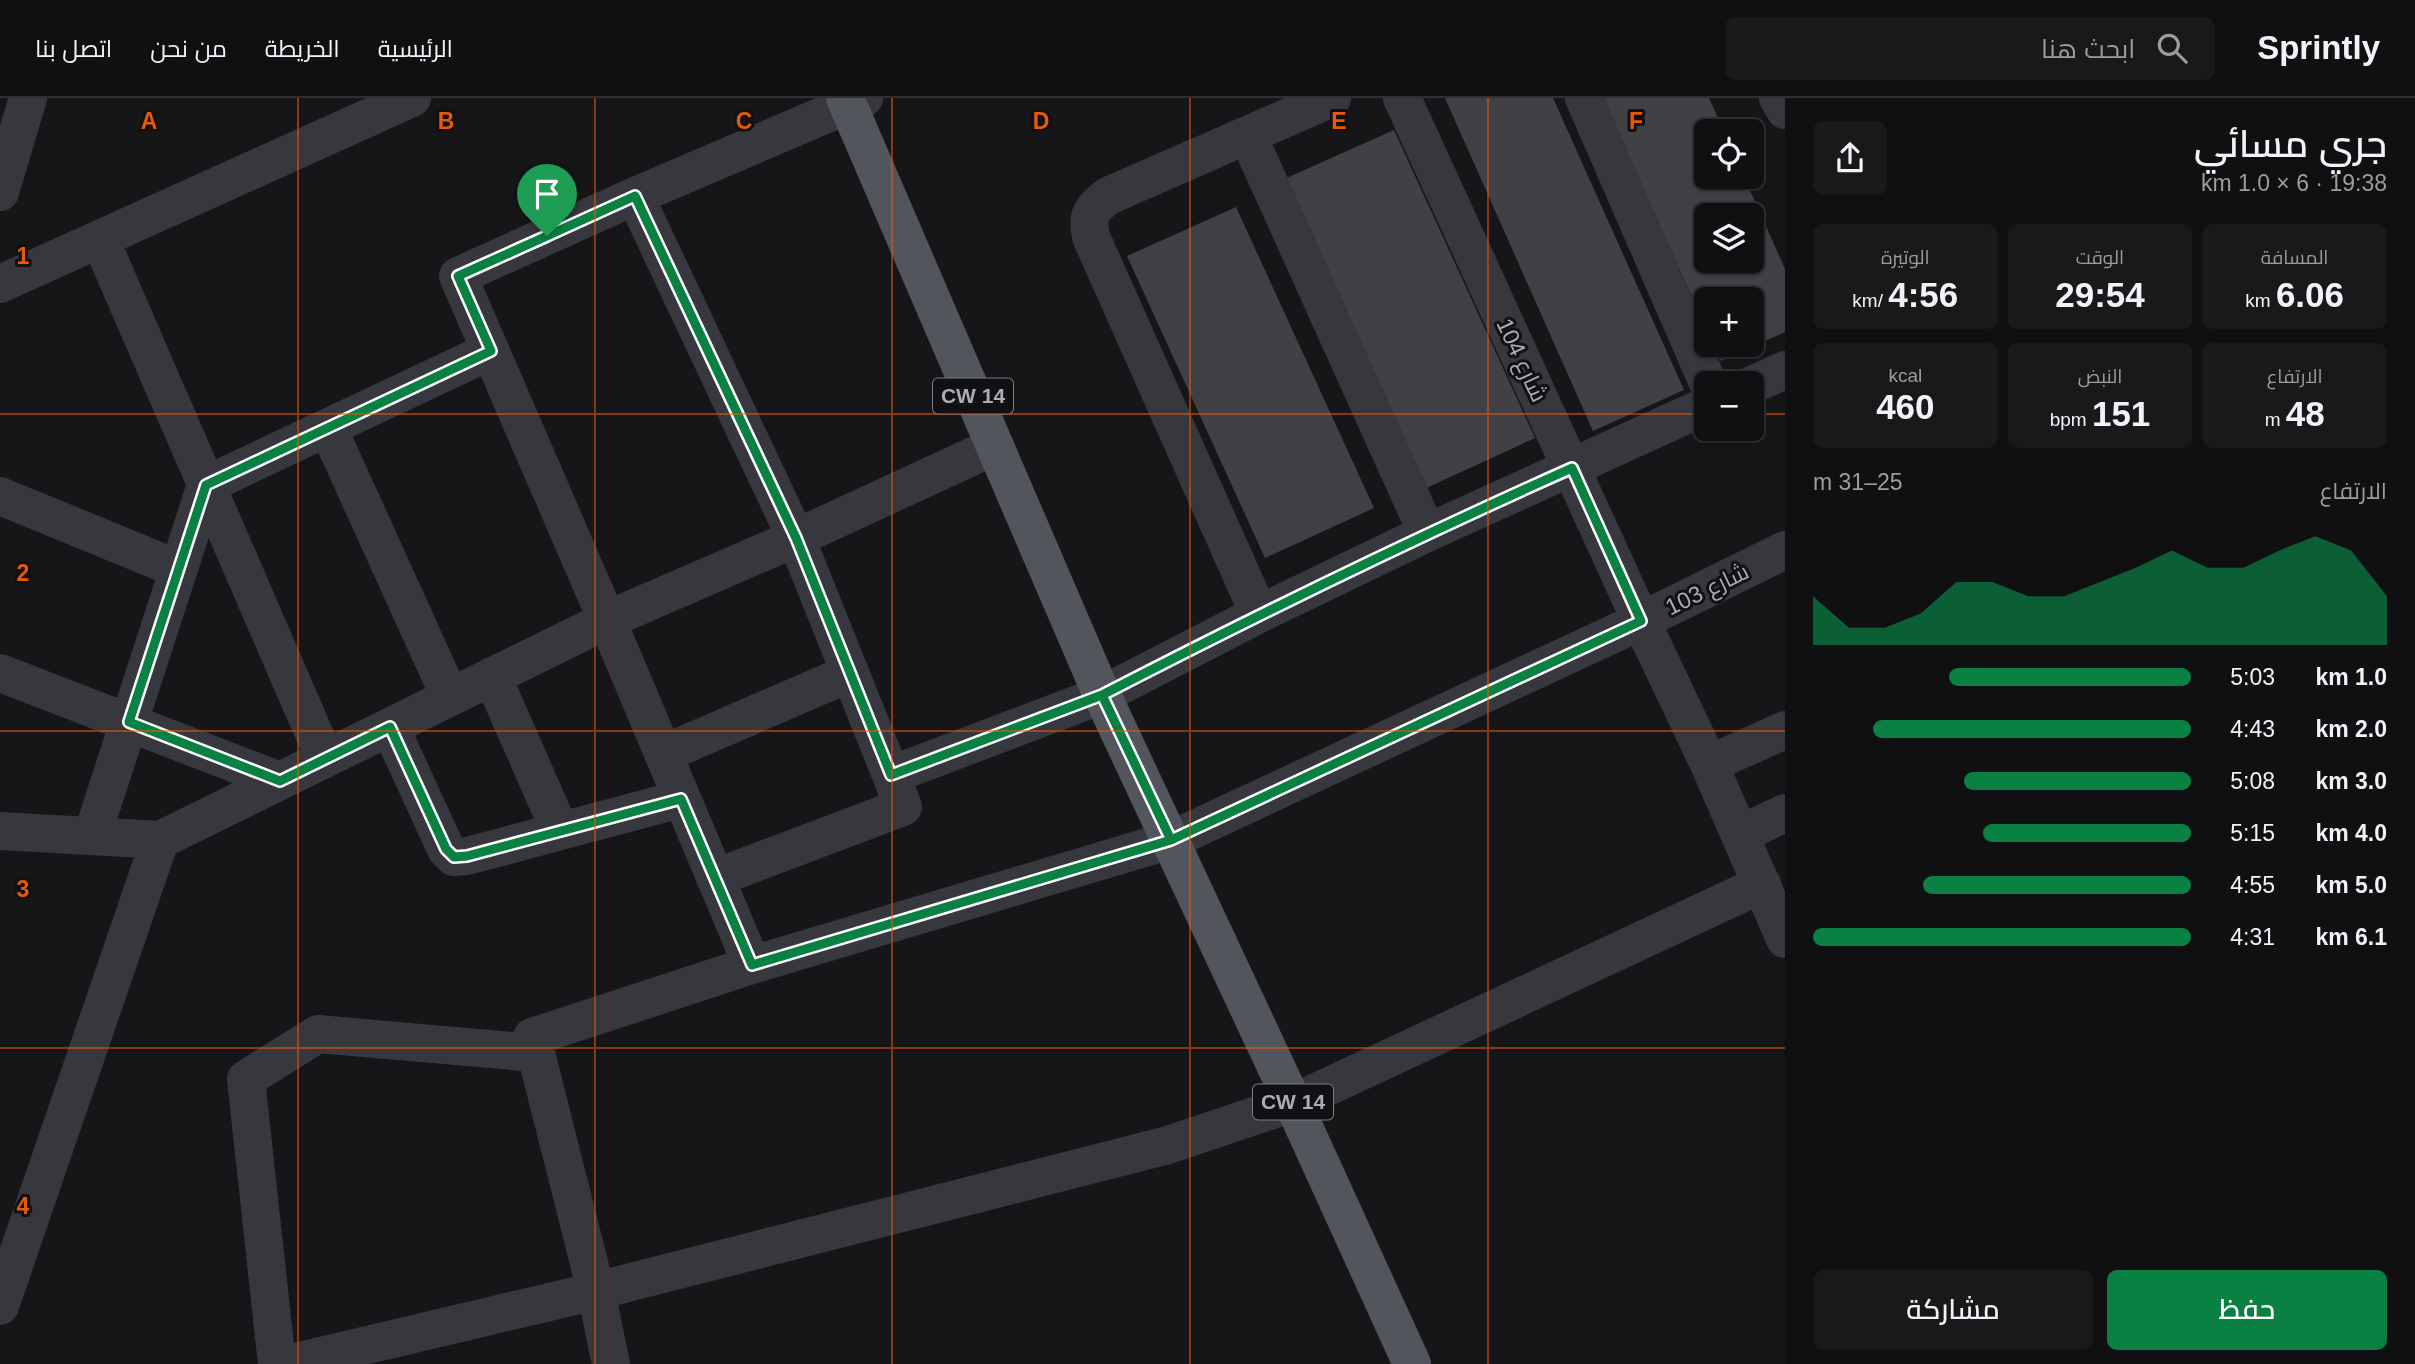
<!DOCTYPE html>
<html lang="ar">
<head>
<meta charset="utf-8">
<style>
  :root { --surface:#101012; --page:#19191b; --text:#f1f3f6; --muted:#9c9d9f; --line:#303032; --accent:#0b8043 }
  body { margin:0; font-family:Helvetica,Cairo,sans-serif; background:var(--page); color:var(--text); direction:rtl; height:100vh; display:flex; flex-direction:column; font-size:26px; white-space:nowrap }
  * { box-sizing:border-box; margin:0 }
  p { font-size:23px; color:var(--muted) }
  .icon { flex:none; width:38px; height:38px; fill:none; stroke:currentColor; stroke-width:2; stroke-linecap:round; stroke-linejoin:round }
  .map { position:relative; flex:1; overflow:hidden; direction:ltr }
  .side { display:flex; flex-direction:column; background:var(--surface); width:630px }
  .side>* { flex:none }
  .fabs { position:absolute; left:1694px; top:21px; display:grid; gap:14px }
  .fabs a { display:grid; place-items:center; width:70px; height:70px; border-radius:10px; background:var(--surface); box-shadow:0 2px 5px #0004,0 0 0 2px var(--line); font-size:35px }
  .pin { position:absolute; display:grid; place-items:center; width:60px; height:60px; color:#fff; margin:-72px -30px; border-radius:50% 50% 50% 0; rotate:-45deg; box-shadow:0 0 7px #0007 }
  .pin .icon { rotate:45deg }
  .round { display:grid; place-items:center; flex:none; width:74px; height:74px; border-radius:10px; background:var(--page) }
  .head { display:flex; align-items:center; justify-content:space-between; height:119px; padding:0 28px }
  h1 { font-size:38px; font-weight:600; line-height:52px }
  .metrics { display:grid; grid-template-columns:repeat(3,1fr); gap:10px; height:119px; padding:7px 28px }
  .metrics div { display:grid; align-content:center; border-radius:10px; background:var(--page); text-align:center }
  .metrics b { font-size:35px; font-weight:600 }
  .metrics small { font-size:19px; font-weight:400 }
  .metrics p { font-size:19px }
  .chart { height:196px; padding:14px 28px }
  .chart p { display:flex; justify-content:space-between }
  .chart svg { width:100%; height:126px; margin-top:7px; fill:var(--accent); opacity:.7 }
  .action { display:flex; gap:14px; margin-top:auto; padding:14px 28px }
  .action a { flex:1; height:80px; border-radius:10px; background:var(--accent); color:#fff; font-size:28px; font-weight:600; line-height:80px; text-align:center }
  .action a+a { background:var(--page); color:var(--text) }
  ul { padding:0 28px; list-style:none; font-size:23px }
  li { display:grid; grid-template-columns:112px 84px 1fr; align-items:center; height:52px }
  li i { height:18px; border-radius:9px; background:var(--accent) }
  header { display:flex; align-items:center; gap:42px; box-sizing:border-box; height:98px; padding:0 35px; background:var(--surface); border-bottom:2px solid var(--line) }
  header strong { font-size:33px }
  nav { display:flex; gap:38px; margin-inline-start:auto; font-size:24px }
  .search { width:490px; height:63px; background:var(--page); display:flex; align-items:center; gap:18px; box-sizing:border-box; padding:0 24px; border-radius:10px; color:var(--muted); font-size:26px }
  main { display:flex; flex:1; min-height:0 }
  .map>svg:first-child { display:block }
  .building { fill:#404145; fill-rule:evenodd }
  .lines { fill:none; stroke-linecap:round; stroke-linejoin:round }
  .minor { stroke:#37383d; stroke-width:38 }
  .major { stroke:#53555c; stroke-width:38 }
  .route-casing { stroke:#fff; stroke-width:14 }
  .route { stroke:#0b8043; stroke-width:9 }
  .grid { fill:none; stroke:#e8590c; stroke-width:2; stroke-opacity:0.55 }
  .labels { text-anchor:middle; stroke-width:6; stroke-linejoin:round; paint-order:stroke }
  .shield { fill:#111113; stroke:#7b7e86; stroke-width:2 }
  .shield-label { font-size:21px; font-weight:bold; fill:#a8adb8 }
  .street-label { font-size:23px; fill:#a8adb8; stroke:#111113 }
  .grid-label { font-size:23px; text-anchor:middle; font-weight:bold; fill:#e8590c; stroke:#111113; stroke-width:6; stroke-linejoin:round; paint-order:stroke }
</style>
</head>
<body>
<header>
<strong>Sprintly</strong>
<div class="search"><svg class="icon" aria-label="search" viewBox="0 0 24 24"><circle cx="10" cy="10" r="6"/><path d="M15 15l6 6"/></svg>ابحث هنا</div>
<nav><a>الرئيسية</a><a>الخريطة</a><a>من نحن</a><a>اتصل بنا</a></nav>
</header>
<main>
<section class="side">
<div class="head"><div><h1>جري مسائي</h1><p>19:38 · 6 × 1.0 km</p></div><a class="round"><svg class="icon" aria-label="share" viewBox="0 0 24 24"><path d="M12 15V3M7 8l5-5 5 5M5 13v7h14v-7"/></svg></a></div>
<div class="metrics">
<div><p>المسافة</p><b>6.06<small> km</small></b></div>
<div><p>الوقت</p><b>29:54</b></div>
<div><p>الوتيرة</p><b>4:56<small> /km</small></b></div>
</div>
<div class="metrics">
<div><p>الارتفاع</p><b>48<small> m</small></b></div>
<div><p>النبض</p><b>151<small> bpm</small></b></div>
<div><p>kcal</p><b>460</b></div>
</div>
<div class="chart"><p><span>الارتفاع</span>25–31 m</p>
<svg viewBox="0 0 160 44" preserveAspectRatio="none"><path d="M0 44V27L10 38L20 38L30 33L40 22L50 22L60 27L70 27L80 22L90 17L100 11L110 17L120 17L130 11L140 6L150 11L160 27V44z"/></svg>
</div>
<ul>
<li><b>1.0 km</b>5:03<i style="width:64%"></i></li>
<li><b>2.0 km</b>4:43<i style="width:84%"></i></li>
<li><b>3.0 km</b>5:08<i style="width:60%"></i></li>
<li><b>4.0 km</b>5:15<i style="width:55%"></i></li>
<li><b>5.0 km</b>4:55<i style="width:71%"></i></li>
<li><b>6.1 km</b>4:31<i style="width:100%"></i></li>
</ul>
<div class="action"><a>حفظ</a><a>مشاركة</a></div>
</section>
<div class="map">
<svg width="1785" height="1266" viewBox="0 0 1785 1266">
  <rect width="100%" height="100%" fill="#161618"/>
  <path class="building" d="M1445,0H1553L1684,292L1593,333Z
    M1603,0H1709L1724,33H1706V79H1744L1785,171V234L1721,263L1713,247H1752V201H1706V231ZM1706,117H1752V163H1706Z
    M1394,32L1535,340L1424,391L1282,82Z
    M1236,109L1374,410L1265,460L1127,158Z"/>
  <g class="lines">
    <path class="minor" d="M1402,0L1641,523L1709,666L1785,841
      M1584,0L1708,285
      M1778,0L1785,12
      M1248,38L1427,435
      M0,94L28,0
      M635,98L796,440L891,677L1102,597L1259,516L1427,435L1706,308
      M100,141L325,661
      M0,186L412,0
      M1752,287L1785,272
      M328,330L450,599
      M0,398L178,471
      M1259,516L1091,139C1087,116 1090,113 1108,98L1332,0
      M0,575L280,683
      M492,578L560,733
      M390,629L446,751L454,759L467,758L681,701
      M663,656L850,575
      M1709,666L1785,632
      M0,733L160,742L607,522L796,440L995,348
      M1741,736L1785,715
      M92,738L206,387L490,253
      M715,780L903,709L891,677
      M752,867L607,522L458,178L635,98L864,0
      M0,1208L160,742
      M277,1266L246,981L318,936L536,955
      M287,1266L596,1193L1168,1047L1293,1005L1762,786
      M611,1266L596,1193L532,939L752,867L1171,742L1641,523L1785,452"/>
    <path class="major" d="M845,0L1102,597L1293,1005L1412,1266"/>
  </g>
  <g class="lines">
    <g class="route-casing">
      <path id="route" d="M547,138L458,178L491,253L206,387L129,624L280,683L390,629L446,751L454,759L467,758L681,701L752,867L1171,742L1102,597C1257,517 1413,441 1572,370L1641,523L1171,742L1102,597L891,677L796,440L635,98L547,138"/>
    </g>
    <use href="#route" class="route"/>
  </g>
  <path class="grid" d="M298,0V1266M595,0V1266M892,0V1266M1190,0V1266M1488,0V1266M0,316H1706M1752,316H1785M0,633H1785M0,950H1785"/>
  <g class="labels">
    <g class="shield">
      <rect x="933" y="280.5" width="80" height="35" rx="5"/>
      <rect x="1253" y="986.5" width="80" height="35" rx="5"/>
    </g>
    <g class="shield-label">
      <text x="973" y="305">CW 14</text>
      <text x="1293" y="1011">CW 14</text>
    </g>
    <g class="street-label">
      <text transform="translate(1522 262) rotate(65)" y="8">شارع 104</text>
      <text transform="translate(1707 491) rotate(-26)" y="8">شارع 103</text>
    </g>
  </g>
  <g class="grid-label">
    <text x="149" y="31">A</text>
    <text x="446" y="31">B</text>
    <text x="744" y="31">C</text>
    <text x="1041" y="31">D</text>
    <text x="1339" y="31">E</text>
    <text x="1636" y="31">F</text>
    <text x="23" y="166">1</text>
    <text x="23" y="483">2</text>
    <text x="23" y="799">3</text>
    <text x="23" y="1116">4</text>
  </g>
</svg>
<div class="fabs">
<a><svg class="icon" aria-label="locate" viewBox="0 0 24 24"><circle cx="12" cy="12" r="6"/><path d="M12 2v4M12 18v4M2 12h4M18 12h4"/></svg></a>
<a><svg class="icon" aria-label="layers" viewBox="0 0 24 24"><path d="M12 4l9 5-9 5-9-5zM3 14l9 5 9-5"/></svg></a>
<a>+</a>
<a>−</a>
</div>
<div class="pin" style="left:547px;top:138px;background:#1e9e55"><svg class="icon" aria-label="arrive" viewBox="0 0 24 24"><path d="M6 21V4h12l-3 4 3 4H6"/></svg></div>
</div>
</main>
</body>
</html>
